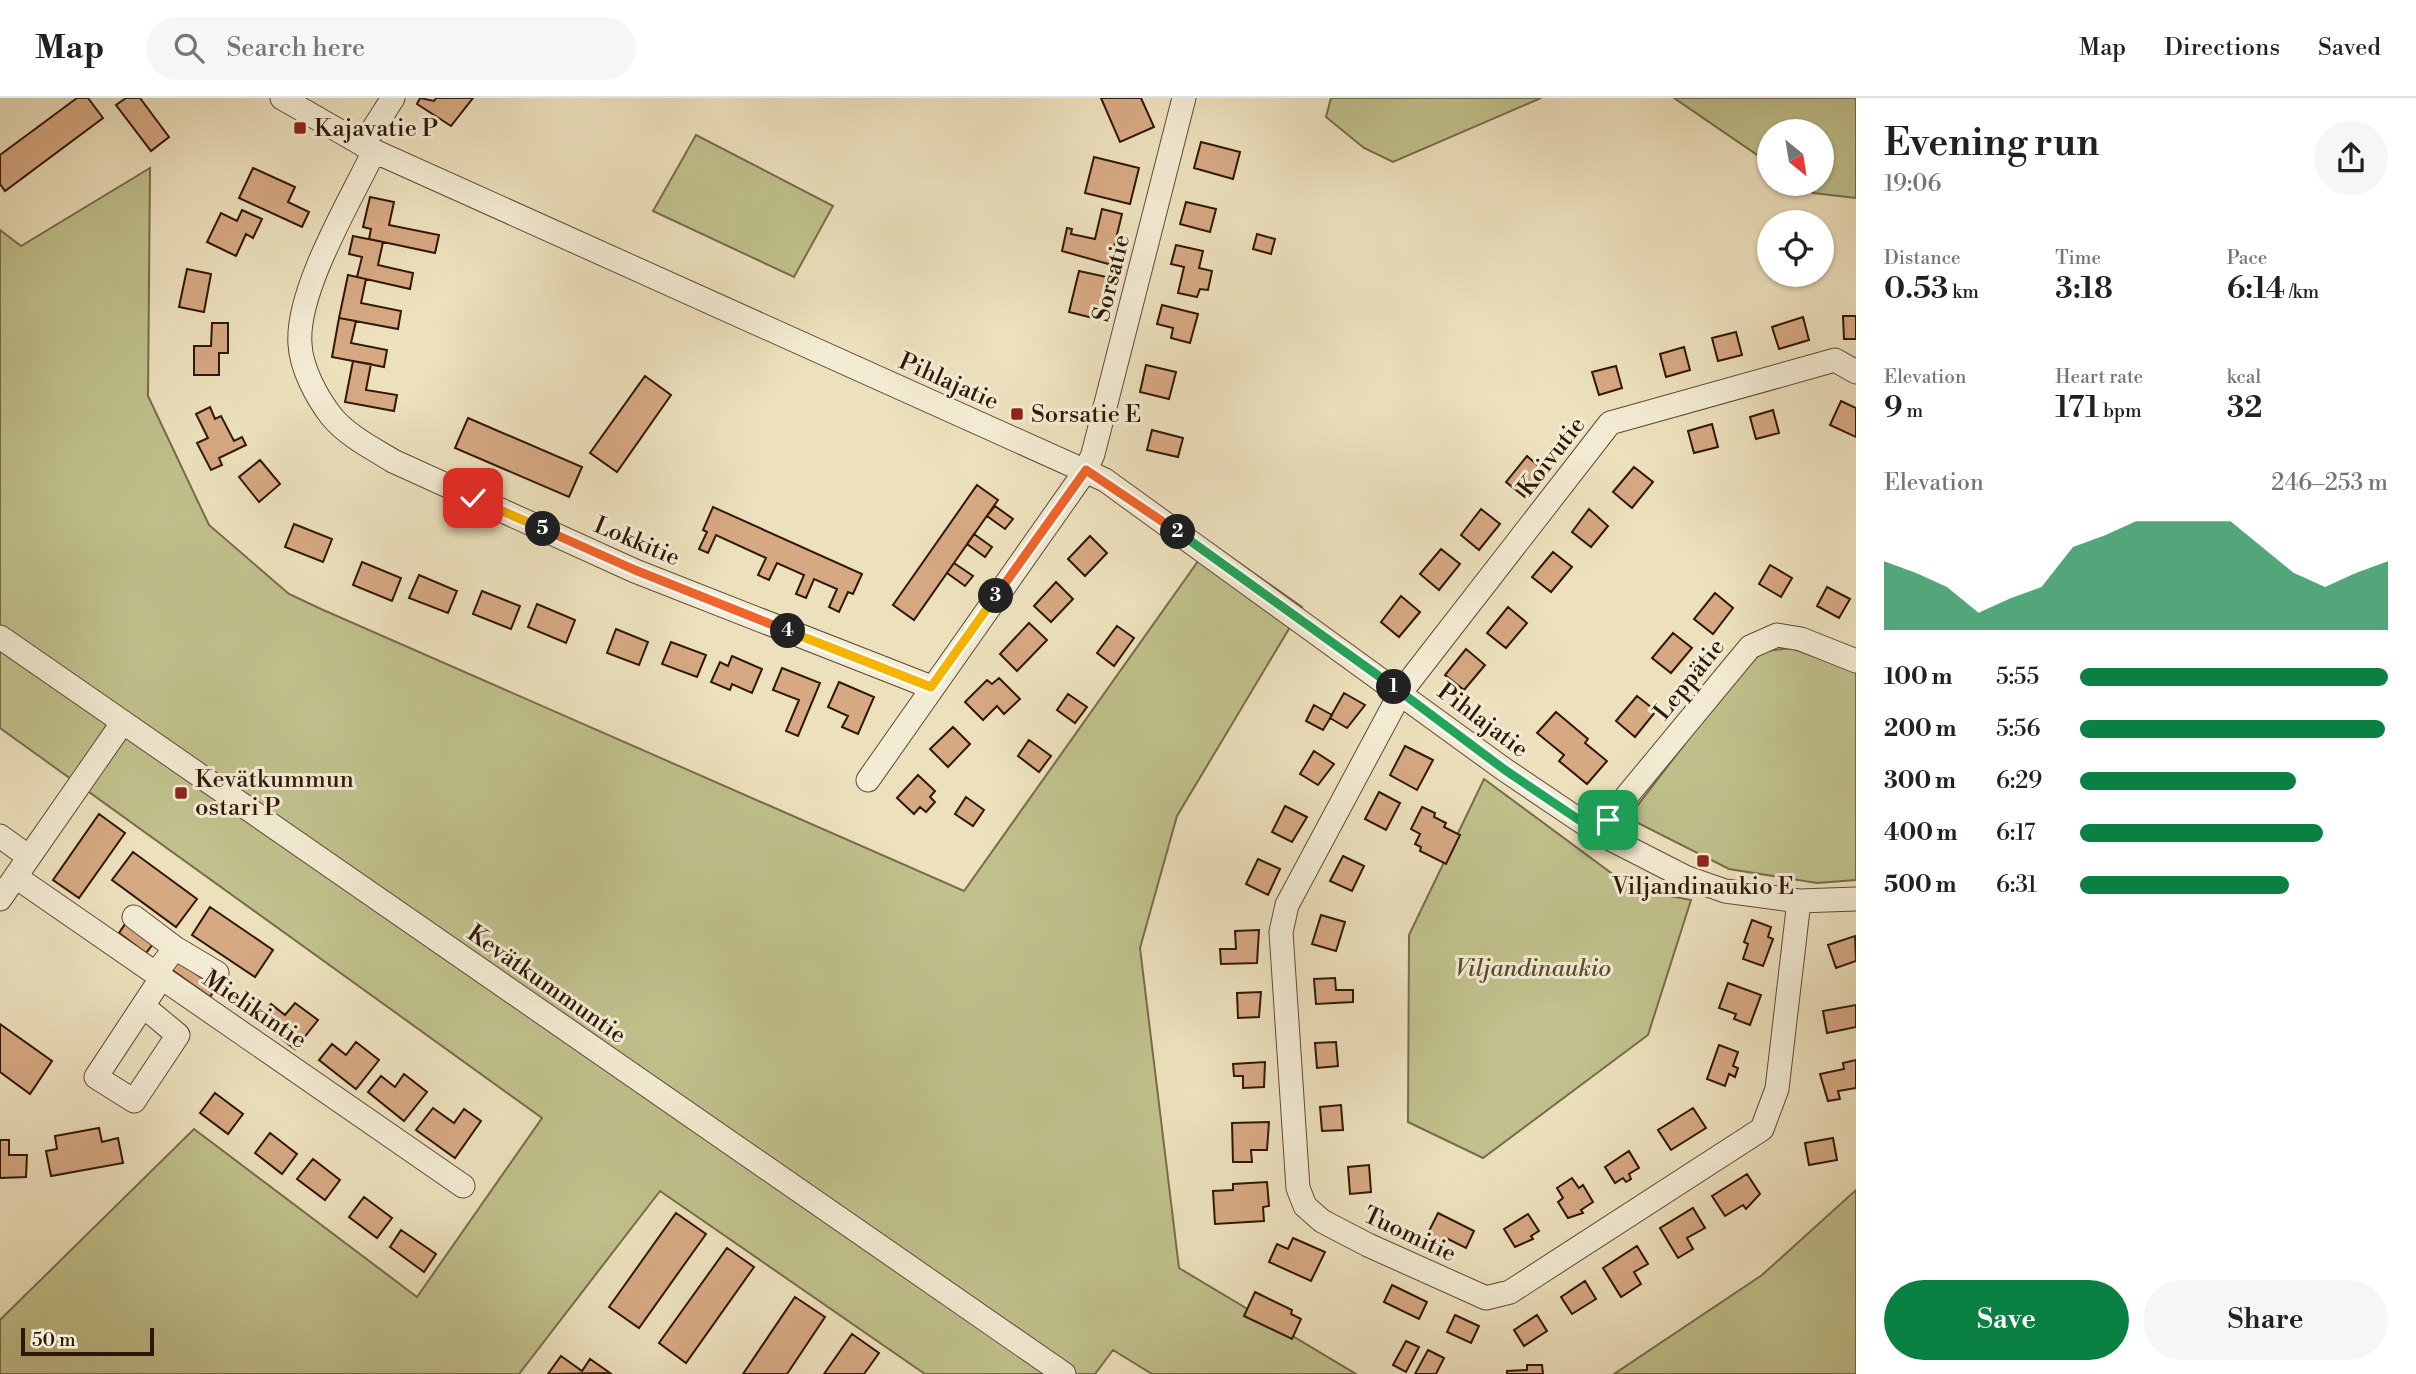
<!DOCTYPE html>
<html lang="en">
<head>
<meta charset="utf-8">
<style>
  :root { --surface:#fff; --page:#f6f6f6; --text:#202124; --muted:#757577; --line:#e0e0e0; --accent:#0b8043 }
  body { margin:0; font-family:"Libre Bodoni",serif; background:var(--page); color:var(--text); height:100vh; display:flex; flex-direction:column; font-size:26px; white-space:nowrap }
  * { box-sizing:border-box; margin:0 }
  p { font-size:23px; color:var(--muted) }
  .icon { flex:none; width:38px; height:38px; fill:none; stroke:currentColor; stroke-width:2; stroke-linecap:round; stroke-linejoin:round }
  .map { position:relative; flex:1; overflow:hidden }
  .side { display:flex; flex-direction:column; background:var(--surface); width:560px }
  .side>* { flex:none }
  .needle { width:46px; rotate:150deg }
  .buttons { position:absolute; left:1757px; top:21px; display:grid; gap:14px }
  .buttons a { display:grid; place-items:center; width:77px; height:77px; border-radius:50%; background:var(--surface); box-shadow:0 2px 5px #0004; font-size:35px }
  .scale { position:absolute; left:21px; bottom:18px; width:133px; box-sizing:border-box; padding-left:7px; border:4px solid #301708; border-top:0; font-size:19px; line-height:24px; white-space:nowrap; color:#301708; -webkit-text-stroke:5px #f3ecd4; paint-order:stroke }
  .pin { position:absolute; display:grid; place-items:center; width:60px; height:60px; color:#fff; margin:-30px; border-radius:14px; box-shadow:0 4px 10px #0006 }
  .km { position:absolute; width:35px; height:35px; margin:-18px; border-radius:50%; background:#222; color:#fff; font-size:19px; line-height:35px; text-align:center }
  .round { display:grid; place-items:center; flex:none; width:74px; height:74px; border-radius:37px; background:var(--page) }
  .head { display:flex; align-items:center; justify-content:space-between; height:119px; padding:0 28px }
  h1 { font-size:38px; font-weight:600; line-height:52px }
  .figures { display:grid; grid-template-columns:repeat(3,1fr); gap:10px; height:119px; padding:7px 28px }
  .figures div { display:grid; align-content:center }
  .figures b { font-size:30px; font-weight:600 }
  .figures small { font-size:19px; font-weight:400 }
  .figures p { font-size:19px }
  .chart { height:196px; padding:14px 28px }
  .chart p { display:flex; justify-content:space-between }
  .chart svg { width:100%; height:126px; margin-top:7px; fill:var(--accent); opacity:.7 }
  .button { display:flex; gap:14px; margin-top:auto; padding:14px 28px }
  .button a { flex:1; height:80px; border-radius:42px; background:var(--accent); color:#fff; font-size:28px; font-weight:600; line-height:80px; text-align:center }
  .button a+a { background:var(--page); color:var(--text) }
  ul { padding:0 28px; list-style:none; font-size:23px }
  li { display:grid; grid-template-columns:112px 84px 1fr; align-items:center; height:52px }
  li i { height:18px; border-radius:9px; background:var(--accent) }
  header { display:flex; align-items:center; gap:42px; box-sizing:border-box; height:98px; padding:0 35px; background:var(--surface); border-bottom:2px solid var(--line) }
  header strong { font-size:33px }
  nav { display:flex; gap:38px; margin-inline-start:auto; font-size:24px }
  .search { width:490px; height:63px; background:var(--page); display:flex; align-items:center; gap:18px; box-sizing:border-box; padding:0 24px; border-radius:38px; color:var(--muted); font-size:26px }
  main { display:flex; flex:1; min-height:0 }
  .map>svg:first-child { display:block }
  .green { fill:#c0c18c; stroke:#786c4a; stroke-width:2 }
  .building { fill:#d7a983; stroke:#301708; stroke-width:2 }
  .lines { fill:none; stroke-linecap:round; stroke-linejoin:round }
  .minor-casing { stroke:#5f4a35; stroke-width:25 }
  .minor { stroke:#f3ecd4; stroke-width:23 }
  .split-1-casing { stroke:#fff; stroke-width:14 }
  .split-2-casing { stroke:#fff; stroke-width:14 }
  .split-3-casing { stroke:#fff; stroke-width:14 }
  .split-4-casing { stroke:#fff; stroke-width:14 }
  .split-5-casing { stroke:#fff; stroke-width:14 }
  .split-6-casing { stroke:#fff; stroke-width:14 }
  .split-1 { stroke:#22a559; stroke-width:9 }
  .split-2 { stroke:#22a559; stroke-width:9 }
  .split-3 { stroke:#f0652b; stroke-width:9 }
  .split-4 { stroke:#f5b400; stroke-width:9 }
  .split-5 { stroke:#f0652b; stroke-width:9 }
  .split-6 { stroke:#f5b400; stroke-width:9 }
  .poi-dot { fill:#8f2418; stroke:#f3ecd4; stroke-width:2.5 }
  .labels { text-anchor:middle; stroke-width:6; stroke-linejoin:round; paint-order:stroke }
  .poi-label { font-size:24px; fill:#301708; stroke:#f3ecd4; text-anchor:start }
  .street-label { font-size:24px; fill:#301708; stroke:#f3ecd4 }
  .park-label { font-size:24px; font-style:italic; fill:#5b4a30; stroke:#f3ecd4 }
</style>
</head>
<body>
<header>
<strong>Map</strong>
<div class="search"><svg class="icon" aria-label="search" viewBox="0 0 24 24"><circle cx="10" cy="10" r="6"/><path d="M15 15l6 6"/></svg>Search here</div>
<nav><a>Map</a><a>Directions</a><a>Saved</a></nav>
</header>
<main>
<div class="map">
<svg width="1856" height="1276" viewBox="0 0 1856 1276">
  <rect width="100%" height="100%" fill="#ede1bd"/>
  <filter id="stains"><feTurbulence type="fractalNoise" baseFrequency=".00286" numOctaves="4"/><feColorMatrix values="0 0 0 0 .2 0 0 0 0 .09 0 0 0 0 .02 0 0 0 .5 -.17"/></filter>
  <radialGradient id="worn" r=".72"><stop offset=".6" stop-color="#630" stop-opacity="0"/><stop offset="1" stop-color="#630" stop-opacity=".3"/></radialGradient>
  <path class="green" d="M1331,0H1541L1393,64L1364,50L1326,19Z
    M1674,0H1856V100L1813,95L1799,86H1822V33H1769V65Z
    M696,37L833,108L794,179L653,113Z
    M150,70L148,298L209,427L289,496L321,511L964,793L1211,445L1302,509L1177,718L1140,850L1179,1170L1356,1276H1152L1113,1252L1095,1276H925L660,1093L519,1276H0V1222L194,1031L417,1199L542,1020L0,630V132L21,148Z
    M1791,550L1856,574V782L1817,785L1729,771L1628,720L1746,566L1766,553Z
    M1484,681L1633,791L1691,802L1648,937L1483,1060L1408,1024L1409,837Z
    M1856,1092V1276H1614L1762,1177Z"/>
  <path class="building" d="M77,0H88L103,20L5,93L0,86V57Z
    M126,0H140L169,39L151,53L116,7Z
    M420,0L434,3L436,0H473L451,28L417,6Z
    M1101,0H1141L1154,29L1120,44Z
    M1201,44L1240,54L1233,81L1194,70Z
    M1094,59L1139,70L1130,106L1085,95Z
    M253,70L295,89L288,104L309,114L302,129L239,100Z
    M370,99L394,104L389,127L439,137L435,155L369,141L371,131L363,129Z
    M1186,104L1216,111L1210,134L1180,126Z
    M1102,111L1122,116L1113,153L1122,155L1119,169L1062,153L1067,130L1072,131L1071,136L1095,141Z
    M242,112L262,121L253,140L246,136L236,158L207,144L221,115L237,123Z
    M1257,136L1275,141L1271,156L1253,151Z
    M353,138L383,144L378,167L413,175L410,191L357,179L362,159L349,156Z
    M1176,147L1203,153L1199,170L1212,173L1208,192L1200,191L1197,199L1178,195L1184,169L1171,166Z
    M187,171L211,176L204,214L179,209Z
    M1079,173L1111,180L1101,222L1069,214Z
    M348,177L366,181L361,205L401,213L398,231L339,220Z
    M1162,207L1198,216L1190,245L1171,240L1173,230L1157,226Z
    M1843,218H1856V241H1844Z
    M1803,219L1809,242L1779,251L1772,229Z
    M339,220L356,223L351,245L387,252L384,269L332,259Z
    M212,225H228V255H219V277H194V248H211Z
    M1736,234L1742,257L1718,263L1712,240Z
    M1684,249L1690,272L1666,279L1660,256Z
    M353,263L371,266L366,292L397,297L394,313L345,304Z
    M1146,267L1176,274L1169,301L1140,294Z
    M1616,268L1622,290L1599,297L1592,274Z
    M645,278L671,297L617,374L590,355Z
    M1841,303L1856,310V339L1830,327Z
    M210,309L215,321L221,318L234,343L242,339L246,347L219,360L222,367L211,372L197,345L208,340L196,316Z
    M1773,312L1779,335L1756,341L1750,319Z
    M468,320L582,369L569,399L455,350Z
    M1712,326L1718,349L1694,355L1688,333Z
    M1152,332L1183,340L1178,359L1147,352Z
    M1527,358L1545,374L1525,399L1506,384Z
    M260,362L280,386L259,404L239,379Z
    M1634,369L1653,384L1632,410L1613,394Z
    M977,387L998,402L914,522L893,507Z
    M995,408L1013,421L1005,431L987,418Z
    M713,409L862,476L853,496L848,494L839,514L829,509L837,491L814,481L806,500L796,496L804,477L777,465L769,482L758,477L766,460L716,437L708,455L699,451L707,434L703,432Z
    M1481,411L1500,426L1479,452L1461,437Z
    M1589,411L1608,428L1591,449L1572,434Z
    M294,426L332,441L323,464L285,449Z
    M974,436L992,449L985,459L967,446Z
    M1090,438L1107,455L1085,478L1068,461Z
    M1441,451L1460,466L1439,492L1420,476Z
    M1553,454L1572,469L1551,494L1532,479Z
    M362,464L401,480L392,503L353,487Z
    M954,465L973,478L965,488L947,475Z
    M1770,467L1792,480L1781,499L1759,486Z
    M419,477L457,493L448,515L409,500Z
    M1056,484L1073,501L1051,524L1034,508Z
    M1827,489L1850,501L1839,520L1817,508Z
    M482,493L520,508L511,531L473,516Z
    M1715,495L1733,510L1713,536L1694,521Z
    M1401,498L1420,514L1399,539L1381,524Z
    M537,506L575,522L566,545L528,529Z
    M1508,509L1527,525L1506,550L1487,535Z
    M1029,525L1047,542L1017,573L1000,556Z
    M1117,528L1134,540L1114,568L1097,555Z
    M616,531L648,544L639,567L607,555Z
    M1673,535L1692,550L1671,575L1652,560Z
    M671,544L706,557L697,579L662,566Z
    M1466,551L1485,567L1464,592L1445,577Z
    M732,558L762,571L752,595L732,586L730,592L711,584L720,564L728,568Z
    M782,570L820,585L798,638L786,633L799,602L773,592Z
    M999,580L1020,601L1004,616L997,608L983,622L965,604L987,582L992,586Z
    M839,584L874,599L858,636L842,629L848,618L828,609Z
    M1344,595L1365,607L1347,630L1330,620Z
    M1068,596L1087,609L1075,625L1057,612Z
    M1637,598L1656,613L1635,639L1616,623Z
    M1314,607L1332,617L1323,632L1306,623Z
    M1556,614L1588,641L1585,645L1607,663L1587,686L1559,663L1564,657L1537,635Z
    M953,629L970,646L948,669L930,651Z
    M1029,642L1051,658L1039,674L1018,658Z
    M1405,648L1433,662L1417,692L1390,677Z
    M1314,653L1334,666L1318,687L1300,676Z
    M918,677L935,693L930,699L935,704L926,714L920,709L914,716L897,700Z
    M1379,694L1400,705L1386,732L1365,721Z
    M966,699L984,712L973,728L955,716Z
    M1285,708L1307,719L1292,744L1272,734Z
    M1422,709L1435,715L1434,719L1446,725L1444,729L1460,737L1446,766L1420,753L1421,749L1415,746L1420,736L1411,731Z
    M99,716L125,735L79,800L53,782Z
    M133,754L197,801L176,829L112,782Z
    M1343,758L1364,768L1352,793L1330,783Z
    M1258,761L1280,771L1268,797L1246,786Z
    M210,809L273,852L255,879L192,837Z
    M1321,817L1345,824L1336,853L1312,846Z
    M1752,822L1771,829L1768,839L1773,841L1763,868L1743,861L1748,846L1744,844Z
    M125,826L153,846L146,855L119,835Z
    M1259,832L1257,865L1221,866L1220,851H1236L1235,833Z
    M1855,838L1856,863L1836,870L1828,847Z
    M178,863L216,890L210,899L172,872Z
    M1335,880L1336,892H1353V904L1316,906L1314,881Z
    M1728,885L1761,897L1750,927L1734,921L1736,916L1719,910Z
    M1261,894L1259,919L1238,920L1237,895Z
    M295,905L318,922L295,951L258,923L271,906L285,917Z
    M1856,907V929L1827,935L1823,913Z
    M0,926L52,963L30,996L0,974Z
    M356,944L379,962L356,991L319,962L332,946L346,957Z
    M1336,944L1338,968L1317,970L1315,945Z
    M1719,947L1738,954L1733,968L1738,970L1735,979L1729,976L1725,988L1707,981Z
    M1856,962V990L1838,993L1840,1001L1828,1003L1820,976L1844,971L1843,965Z
    M1265,964L1264,989L1243,990V978H1234L1233,966Z
    M404,976L427,994L404,1023L368,994L381,978L395,989Z
    M215,995L243,1016L228,1036L200,1015Z
    M1341,1007L1343,1032L1322,1033L1320,1009Z
    M433,1010L454,1025L464,1011L481,1023L455,1060L416,1032Z
    M1693,1010L1706,1030L1671,1052L1658,1032Z
    M1269,1024L1267,1052H1251L1252,1064H1233L1232,1025Z
    M99,1030L102,1044L118,1040L123,1065L51,1078L46,1053L57,1051L55,1038Z
    M270,1035L297,1056L282,1076L255,1055Z
    M1833,1040L1837,1062L1809,1067L1805,1045Z
    M0,1042H9V1057H27L26,1079L0,1080Z
    M1629,1053L1639,1070L1629,1076L1631,1081L1626,1084L1623,1080L1615,1085L1605,1069Z
    M313,1061L340,1082L325,1102L297,1081Z
    M1369,1067L1371,1094L1350,1096L1348,1069Z
    M1747,1076L1760,1096L1746,1111L1743,1107L1725,1118L1712,1098Z
    M1572,1080L1579,1090L1583,1087L1593,1104L1581,1112L1583,1115L1568,1120L1558,1104L1563,1100L1557,1090Z
    M1267,1084L1269,1108L1263,1109L1264,1123L1215,1126L1213,1093L1233,1092V1086Z
    M364,1099L392,1120L377,1140L349,1119Z
    M1693,1110L1705,1130L1687,1140L1693,1151L1678,1160L1660,1130Z
    M676,1115L706,1136L639,1230L609,1209Z
    M1438,1115L1474,1133L1466,1150L1446,1140L1444,1145L1427,1137Z
    M1528,1116L1539,1133L1531,1138L1533,1141L1515,1149L1504,1131Z
    M401,1132L436,1156L424,1174L390,1149Z
    M1293,1140L1325,1154L1311,1183L1269,1164L1277,1146L1288,1151Z
    M1637,1148L1648,1166L1634,1174L1641,1186L1621,1199L1603,1170Z
    M727,1150L754,1169L686,1265L659,1245Z
    M1585,1183L1596,1201L1572,1216L1561,1199Z
    M1392,1187L1427,1204L1419,1221L1384,1204Z
    M1255,1194L1292,1212L1291,1216L1301,1221L1292,1241L1244,1218Z
    M795,1199L825,1219L787,1276H743Z
    M1455,1217L1479,1228L1471,1245L1447,1234Z
    M1537,1217L1547,1233L1524,1248L1514,1232Z
    M852,1236L879,1255L864,1276H824Z
    M1406,1243L1419,1249L1406,1274L1393,1267Z
    M1428,1252L1444,1260L1436,1276H1415Z
    M561,1258L582,1273L590,1261L610,1275L548,1276Z
    M1527,1267H1542L1543,1276H1507V1273L1527,1272Z"/>
  <g class="lines">
    <g class="minor-casing">
      <path id="minor" d="M282,0L374,53L1105,382L1505,672L1597,734L1685,779L1725,793L1799,803L1856,801
        M363,47L393,0
        M374,53C351,102 296,192 300,246C301,270 317,300 332,319C348,338 372,350 393,363L635,473L931,589
        M0,539L1064,1276
        M868,682L1086,372L1093,356L1184,0
        M1597,734L1750,549L1777,537L1801,541L1856,563
        M0,738L29,759
        M16,779L463,1088
        M0,801L123,624
        M1799,803L1777,991L1762,1031L1510,1194L1486,1200L1368,1147L1322,1123L1305,1108L1298,1090L1281,834L1287,807L1401,594L1610,325L1835,262L1856,274
        M134,819L175,850
        M156,875L175,850L217,875
        M143,908L178,937L134,1003L96,979L162,879"/>
    </g>
    <use href="#minor" class="minor"/>
  </g>
  <g class="lines">
    <g class="split-1-casing">
      <path id="split-1" d="M1394,589L1505,672L1597,734L1608,722"/>
    </g>
    <g class="split-2-casing">
      <path id="split-2" d="M1178,434L1394,589"/>
    </g>
    <g class="split-3-casing">
      <path id="split-3" d="M996,498L1086,372L1178,434"/>
    </g>
    <g class="split-4-casing">
      <path id="split-4" d="M788,533L931,589L996,498"/>
    </g>
    <g class="split-5-casing">
      <path id="split-5" d="M543,431L635,472L788,533"/>
    </g>
    <g class="split-6-casing">
      <path id="split-6" d="M473,400L543,431"/>
    </g>
    <use href="#split-1" class="split-1"/>
    <use href="#split-2" class="split-2"/>
    <use href="#split-3" class="split-3"/>
    <use href="#split-4" class="split-4"/>
    <use href="#split-5" class="split-5"/>
    <use href="#split-6" class="split-6"/>
  </g>
  <g class="poi-dot">
    <rect x="293" y="23" width="14" height="14" rx="3.5"/>
    <rect x="1010" y="309" width="14" height="14" rx="3.5"/>
    <rect x="174" y="688" width="14" height="14" rx="3.5"/>
    <rect x="1696" y="756" width="14" height="14" rx="3.5"/>
  </g>
  <g class="labels">
    <g class="poi-label">
      <text x="314" y="38">Kajavatie P</text>
      <text x="1031" y="324">Sorsatie E</text>
      <text x="195" y="689">Kevätkummun<tspan x="195" dy="28">ostari P</tspan></text>
      <text x="1703" y="796" text-anchor="middle">Viljandinaukio E</text>
    </g>
    <g class="street-label">
      <text transform="translate(1111 180) rotate(-76)" y="8">Sorsatie</text>
      <text transform="translate(949 283) rotate(24)" y="8">Pihlajatie</text>
      <text transform="translate(1551 358) rotate(-52)" y="8">Koivutie</text>
      <text transform="translate(637 443) rotate(23)" y="8">Lokkitie</text>
      <text transform="translate(1689 581) rotate(-51)" y="8">Leppätie</text>
      <text transform="translate(1483 622) rotate(37)" y="8">Pihlajatie</text>
      <text transform="translate(547 886) rotate(35)" y="8">Kevätkummuntie</text>
      <text transform="translate(255 911) rotate(34)" y="8">Mielikintie</text>
      <text transform="translate(1410 1136) rotate(25)" y="8">Tuomitie</text>
    </g>
    <g class="park-label">
      <text x="1533" y="878">Viljandinaukio</text>
    </g>
  </g>
  <rect width="100%" height="100%" filter="url(#stains)"/>
  <rect width="100%" height="100%" fill="url(#worn)"/>
</svg>
<div class="buttons">
<a><svg class="needle" viewBox="-14 -14 28 28"><path d="M0-13l5 13h-10z" fill="#e53935"/><path d="M0 13l5-13h-10z" fill="#757577"/></svg></a>
<a><svg class="icon" aria-label="locate" viewBox="0 0 24 24"><circle cx="12" cy="12" r="6"/><path d="M12 2v4M12 18v4M2 12h4M18 12h4"/></svg></a>
</div>
<div class="scale">50 m</div>
<div class="pin" style="left:1608px;top:722px;background:#1e9e55"><svg class="icon" aria-label="arrive" viewBox="0 0 24 24"><path d="M6 21V4h12l-3 4 3 4H6"/></svg></div>
<div class="pin" style="left:473px;top:400px;background:#d93025"><svg class="icon" aria-label="check" viewBox="0 0 24 24"><path d="M5 12l5 5 9-10"/></svg></div>
<b class="km" style="left:1394px;top:589px">1</b>
<b class="km" style="left:1178px;top:434px">2</b>
<b class="km" style="left:996px;top:498px">3</b>
<b class="km" style="left:788px;top:533px">4</b>
<b class="km" style="left:543px;top:431px">5</b>
</div>
<section class="side">
<div class="head"><div><h1>Evening run</h1><p>19:06</p></div><a class="round"><svg class="icon" aria-label="share" viewBox="0 0 24 24"><path d="M12 15V3M7 8l5-5 5 5M5 13v7h14v-7"/></svg></a></div>
<div class="figures">
<div><p>Distance</p><b>0.53<small> km</small></b></div>
<div><p>Time</p><b>3:18</b></div>
<div><p>Pace</p><b>6:14<small> /km</small></b></div>
</div>
<div class="figures">
<div><p>Elevation</p><b>9<small> m</small></b></div>
<div><p>Heart rate</p><b>171<small> bpm</small></b></div>
<div><p>kcal</p><b>32</b></div>
</div>
<div class="chart"><p><span>Elevation</span>246–253 m</p>
<svg viewBox="0 0 160 44" preserveAspectRatio="none"><path d="M0 44V20L10 24L20 29L30 38L40 33L50 29L60 15L70 11L80 6L90 6L100 6L110 6L120 15L130 24L140 29L150 24L160 20V44z"/></svg>
</div>
<ul>
<li><b>100 m</b>5:55<i style="width:100%"></i></li>
<li><b>200 m</b>5:56<i style="width:99%"></i></li>
<li><b>300 m</b>6:29<i style="width:70%"></i></li>
<li><b>400 m</b>6:17<i style="width:79%"></i></li>
<li><b>500 m</b>6:31<i style="width:68%"></i></li>
</ul>
<div class="button"><a>Save</a><a>Share</a></div>
</section>
</main>
</body>
</html>
